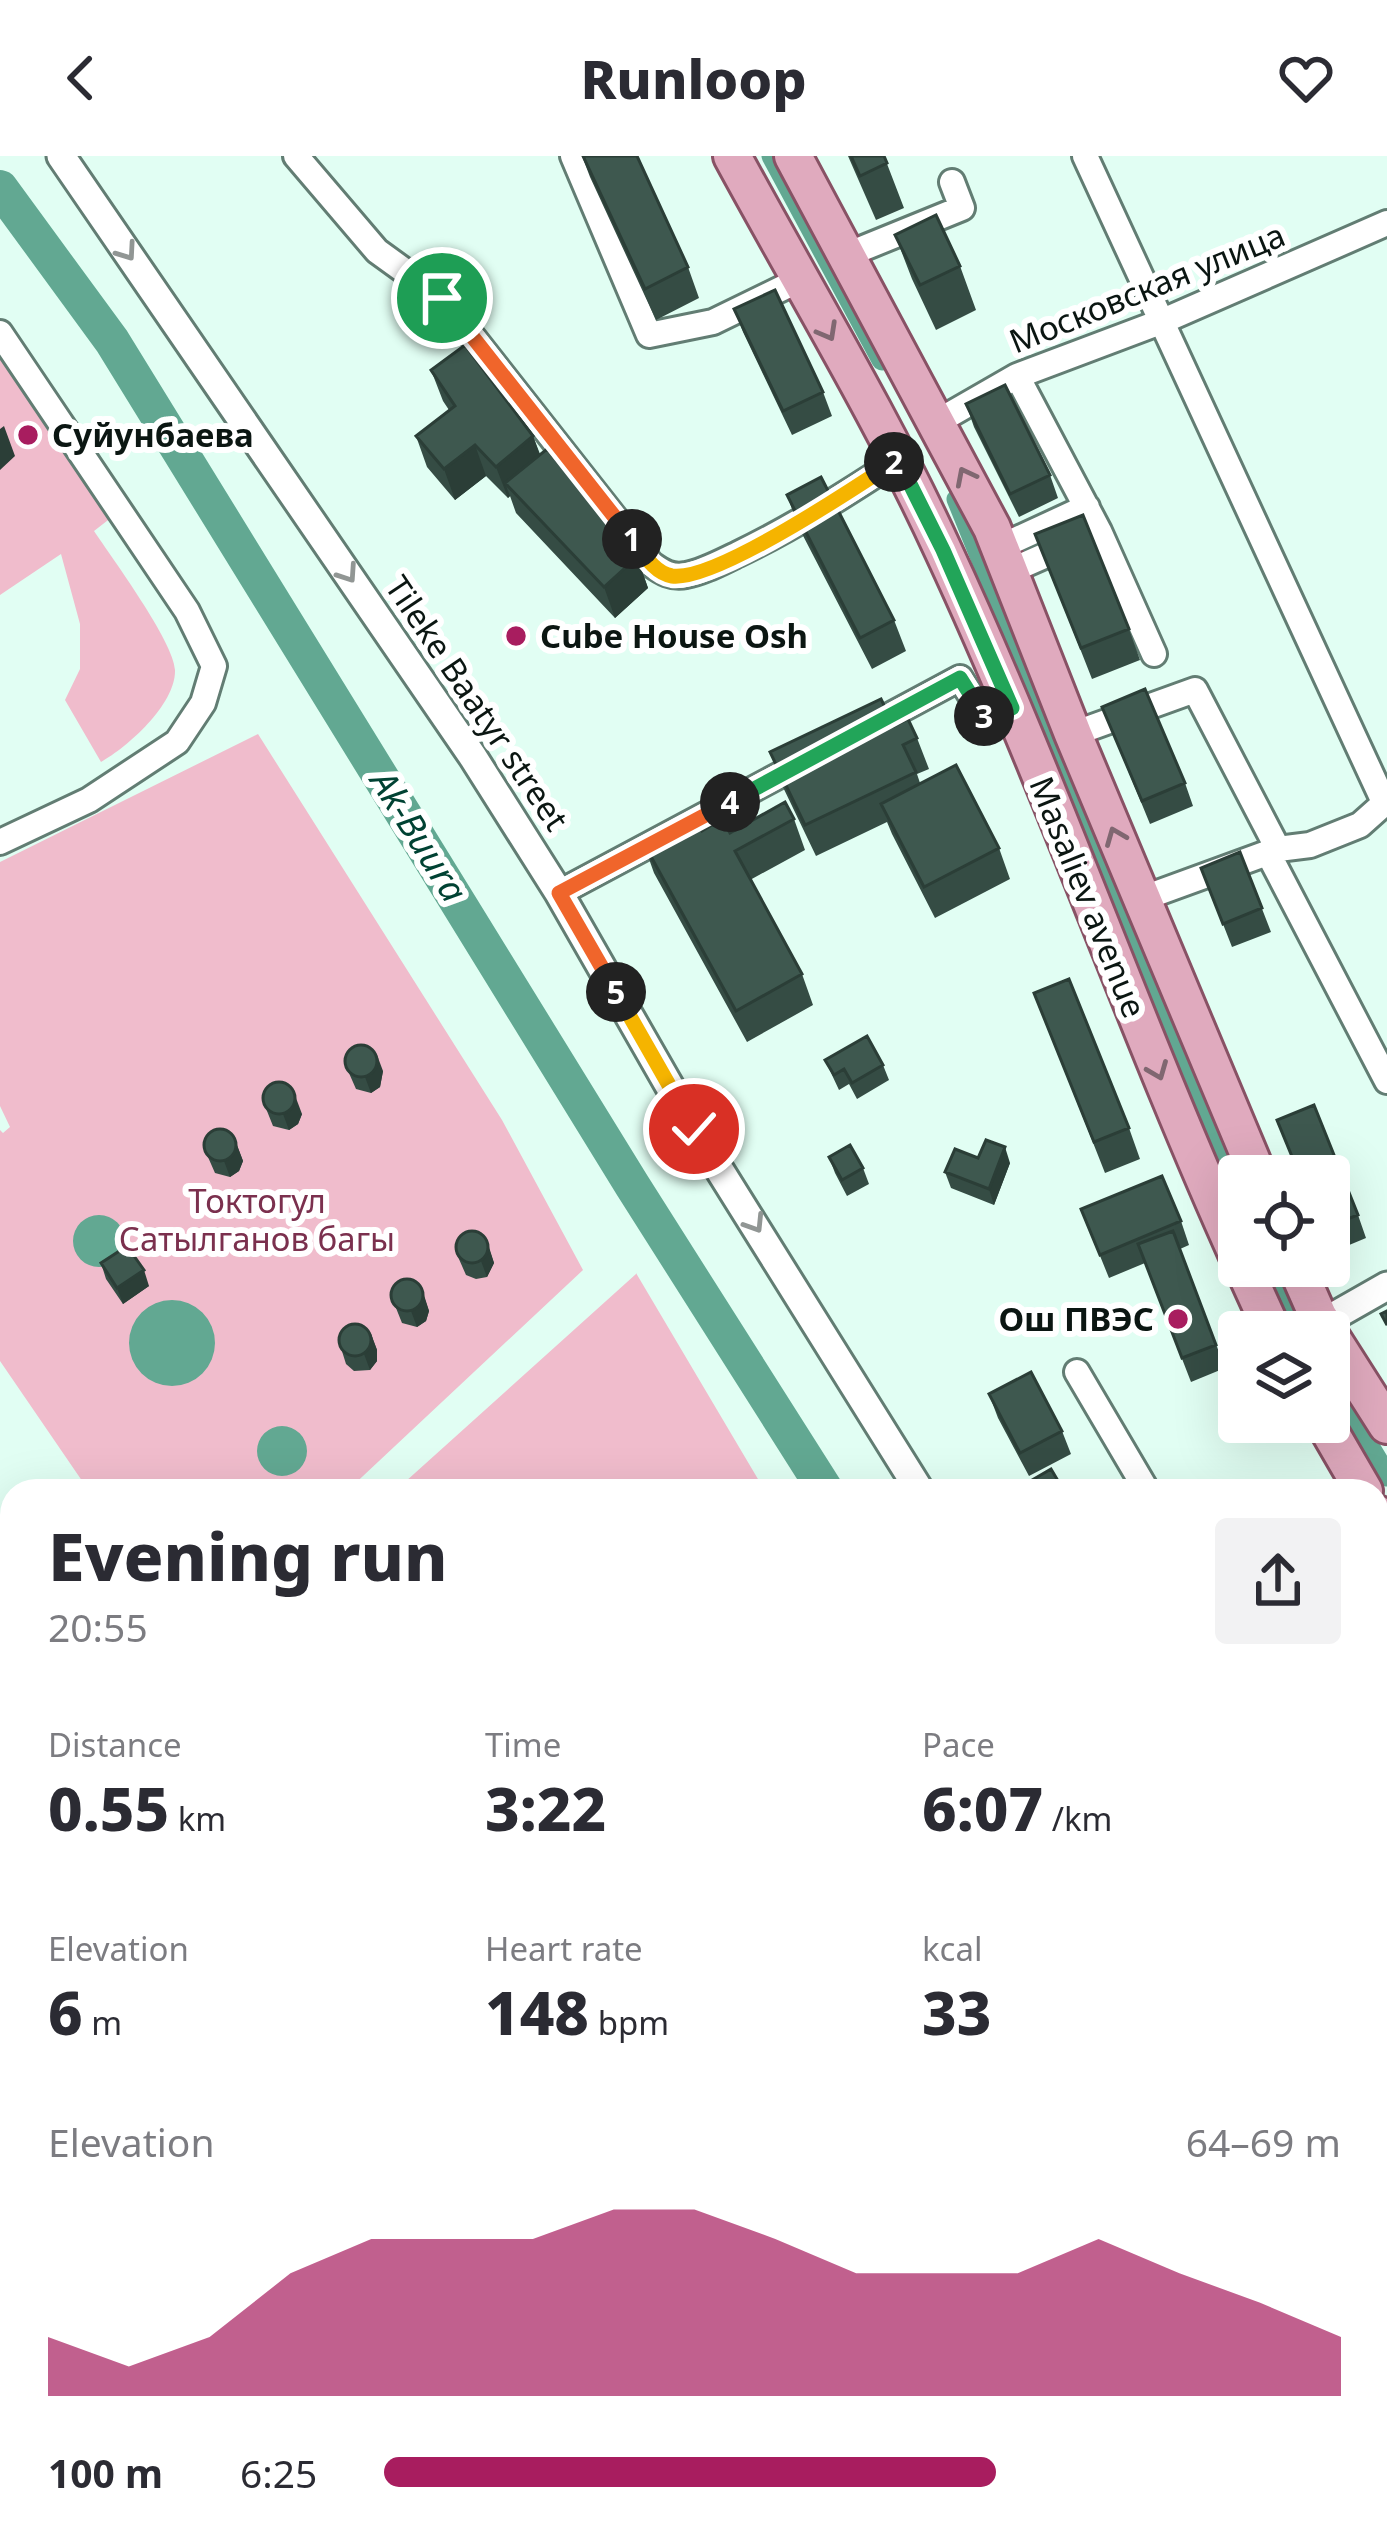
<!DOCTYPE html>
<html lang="en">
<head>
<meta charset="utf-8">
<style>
  :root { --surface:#fff; --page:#f2f2f3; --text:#2b2b33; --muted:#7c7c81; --accent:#a81d5f }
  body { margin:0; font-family:"Noto Sans",sans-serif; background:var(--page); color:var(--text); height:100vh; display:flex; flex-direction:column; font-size:45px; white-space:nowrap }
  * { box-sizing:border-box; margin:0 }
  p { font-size:39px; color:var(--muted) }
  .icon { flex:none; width:66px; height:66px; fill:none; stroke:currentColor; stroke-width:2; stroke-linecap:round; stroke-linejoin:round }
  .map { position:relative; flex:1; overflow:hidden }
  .panel { position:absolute; left:0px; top:1323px; width:1389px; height:1065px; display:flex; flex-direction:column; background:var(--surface); border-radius:36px 36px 0 0; box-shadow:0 12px 48px #0002 }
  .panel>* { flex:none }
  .controls { position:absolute; left:1218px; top:999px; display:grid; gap:24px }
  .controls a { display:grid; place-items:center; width:132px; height:132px; border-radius:12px; background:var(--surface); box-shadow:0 12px 48px #0002; font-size:60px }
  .pin { position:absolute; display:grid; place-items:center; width:102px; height:102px; color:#fff; margin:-51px; border:6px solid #fff; border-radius:50%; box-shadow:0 3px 12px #0007 }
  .km { position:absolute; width:60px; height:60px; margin:-30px; border-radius:50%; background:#222; color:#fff; font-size:33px; line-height:60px; text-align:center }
  .round { display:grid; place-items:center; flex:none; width:126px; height:126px; border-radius:12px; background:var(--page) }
  .head { display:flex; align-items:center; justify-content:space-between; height:204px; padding:0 48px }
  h1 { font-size:66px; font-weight:800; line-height:90px }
  .stats { display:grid; grid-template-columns:repeat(3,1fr); gap:18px; height:204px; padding:12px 48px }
  .stats div { display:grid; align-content:center }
  .stats b { font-size:60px; font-weight:800 }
  .stats small { font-size:33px; font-weight:400 }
  .stats p { font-size:33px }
  .chart { height:336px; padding:24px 48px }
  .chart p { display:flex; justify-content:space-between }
  .chart svg { width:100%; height:216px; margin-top:12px; fill:var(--accent); opacity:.7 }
  ul { padding:0 48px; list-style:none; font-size:39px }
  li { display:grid; grid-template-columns:192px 144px 1fr; align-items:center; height:90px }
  li i { height:30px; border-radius:15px; background:var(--accent) }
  header { display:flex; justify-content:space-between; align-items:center; height:156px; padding:0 48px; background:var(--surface); font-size:54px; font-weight:800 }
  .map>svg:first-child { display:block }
  .green { fill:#f0bccc }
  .water { fill:#62a892 }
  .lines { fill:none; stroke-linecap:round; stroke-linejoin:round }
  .canal { stroke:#62a892; stroke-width:21 }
  .river { stroke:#62a892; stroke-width:36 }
  .minor-casing { stroke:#627d73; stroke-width:30 }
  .tertiary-casing { stroke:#627d73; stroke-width:33 }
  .secondary-casing { stroke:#627d73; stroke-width:39 }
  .primary-casing { stroke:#885265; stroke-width:42 }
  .minor { stroke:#fff; stroke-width:24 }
  .tertiary { stroke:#fff; stroke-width:27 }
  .secondary { stroke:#fff; stroke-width:33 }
  .primary { stroke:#e0aabe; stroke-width:36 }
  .wall { fill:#354c44 }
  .shaded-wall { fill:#2b3e37 }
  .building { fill:#3e584f; stroke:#2b3e37; stroke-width:3 }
  .oneway { stroke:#919694 }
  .oneway2 { stroke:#806771 }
  .split-1-casing { stroke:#fff; stroke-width:24 }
  .split-2-casing { stroke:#fff; stroke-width:24 }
  .split-3-casing { stroke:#fff; stroke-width:24 }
  .split-4-casing { stroke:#fff; stroke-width:24 }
  .split-5-casing { stroke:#fff; stroke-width:24 }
  .split-6-casing { stroke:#fff; stroke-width:24 }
  .split-1 { stroke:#f0652b; stroke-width:15 }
  .split-2 { stroke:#f5b400; stroke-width:15 }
  .split-3 { stroke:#22a559; stroke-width:15 }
  .split-4 { stroke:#22a559; stroke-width:15 }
  .split-5 { stroke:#f0652b; stroke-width:15 }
  .split-6 { stroke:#f5b400; stroke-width:15 }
  .poi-dot { fill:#a81d5f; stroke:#fff; stroke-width:4.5 }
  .labels { text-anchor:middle; stroke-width:12; stroke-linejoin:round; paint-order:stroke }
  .street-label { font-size:33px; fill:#0b1612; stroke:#fff }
  .poi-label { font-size:33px; font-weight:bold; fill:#0b1612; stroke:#fff; text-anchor:start }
  .park-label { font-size:33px; fill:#7b304e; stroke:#fff }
  .water-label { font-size:36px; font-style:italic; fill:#004233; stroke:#fff }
</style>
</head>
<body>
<header><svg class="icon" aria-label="back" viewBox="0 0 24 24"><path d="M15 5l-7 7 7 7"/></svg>Runloop<svg class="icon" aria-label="heart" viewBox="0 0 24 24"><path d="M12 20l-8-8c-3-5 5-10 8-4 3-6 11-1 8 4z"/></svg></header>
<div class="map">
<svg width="1387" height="2386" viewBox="0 0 1387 2386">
  <rect width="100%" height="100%" fill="#e1fef3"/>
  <path class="green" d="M0,198L112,361L94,375C112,402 174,486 175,514C176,548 128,591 101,606L65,544L80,513V468L61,398L0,439Z
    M258,578L502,964L583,1114L347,1335H89L0,1205V974L3,977L10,971L0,950V706Z
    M636,1117L765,1335H395L636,1118Z
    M0,1642L12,1661V1723L0,1732Z
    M12,1793V2245L0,2252V1802Z
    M1377,2356L1387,2374V2386H629L622,2376H1377Z"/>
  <path class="water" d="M73 1085a26 26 0 1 1 52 0a26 26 0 1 1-52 0Z
    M129 1187a43 43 0 1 1 86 0a43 43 0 1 1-86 0Z
    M257 1295a25 25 0 1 1 50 0a25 25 0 1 1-50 0Z"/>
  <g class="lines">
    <path class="canal" d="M772,0L882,204
      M957,343L1239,1037
      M1269,1110L1286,1154L1300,1176
      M1329,1224L1387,1320
      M923,2376L931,2386"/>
    <path class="river" d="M0,32L112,185L632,1029L826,1335
      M1377,2331L1387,2349"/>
    <g class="minor-casing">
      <path id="minor" d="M296,0L377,95L442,142L651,408C662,416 672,422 686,419C703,416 721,406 738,398C794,371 846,338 898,304
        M573,0L649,179L713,166L799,124
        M1085,0L1384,646
        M844,100L962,52L952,26
        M0,177L187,455L214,510L203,547L177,586L89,644L0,686
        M1017,220L1099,375L1154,498
        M937,266L1017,220L1163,165L1387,67
        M1000,391L1087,351
        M1010,415L1069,389
        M863,574L960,522L984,561L1012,552
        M1073,578L1195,534L1278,693
        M1268,697L1387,925
        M559,737L806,605
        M1141,743L1278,693L1310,689L1360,669L1387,645
        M1077,1216L1147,1335
        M1377,1451L1387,1444"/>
    </g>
    <g class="tertiary-casing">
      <path id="tertiary" d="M61,0L473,601L559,737L694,973L920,1335
        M1322,1167L1387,1130
        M1377,2166L1387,2184"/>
    </g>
    <g class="secondary-casing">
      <path id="secondary" d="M0,2277L12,2269
        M0,2310L12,2303"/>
    </g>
    <g class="primary-casing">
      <path id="primary" d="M732,0C803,131 881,259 943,394C1051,626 1134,869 1239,1102
        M793,0L992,372L1073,578L1258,1020
        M1243,1110L1273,1176
        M1296,1110L1318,1160L1328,1176
        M1329,1178L1387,1269
        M1324,1266L1364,1335
        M1377,1358L1387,1375
        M0,1543L12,1560
        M584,2376L591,2386"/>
    </g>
    <use href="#minor" class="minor"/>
    <use href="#tertiary" class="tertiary"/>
    <use href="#secondary" class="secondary"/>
    <use href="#primary" class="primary"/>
  </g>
  <path class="wall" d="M582,0L688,111L699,142L656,164L590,21Z
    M848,0H884L904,52L876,64Z
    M895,79L960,110L976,154L936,174L912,123Z
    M734,153L823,236L832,260L792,279L743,176Z
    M431,214L533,280L540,298L637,401L648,432L615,462L516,357L510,340L508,342L486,320L455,344L427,311L416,280L449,254L443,245Z
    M966,248L1050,319L1058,342L1019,361L974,271Z
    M787,339L894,464L906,495L872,513L798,370Z
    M1035,378L1129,473L1140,504L1092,523Z
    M1102,551L1185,627L1193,650L1150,668Z
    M894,570L917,582L929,613L917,618L920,627L999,692L1010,723L935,762L892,678L887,666L816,700L781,627L770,596Z
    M794,663L805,694L750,724L802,818L813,849L747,886L654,717L643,686L702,675L730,677Z
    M1240,696L1271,776L1232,791L1201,712Z
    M1034,837L1129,972L1140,1003L1105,1017Z
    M825,904L883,909L889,924L857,943L849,928L839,934Z
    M345,908L383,915L380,931L371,937L356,933Z
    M263,945L302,958L298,968L289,974L273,970Z
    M233,979L243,1005L239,1015L230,1021L215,1017L204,992Z
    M829,1001L863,1012L869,1028L847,1040L835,1017Z
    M978,1002L1010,1007L994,1049L951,1032L945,1016Z
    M1329,1020L1358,1059L1366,1082L1330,1097Z
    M1081,1053L1181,1065L1189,1089L1180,1093L1225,1212L1191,1226L1145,1107L1109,1122Z
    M485,1081L494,1107L487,1121L476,1123L466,1119L455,1094Z
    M101,1107L149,1130L123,1148L106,1123Z
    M420,1129L429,1155L426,1165L417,1171L402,1167L390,1137Z
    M371,1178L377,1194V1205L370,1214L354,1215L346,1208L341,1192Z
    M989,1238L1062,1275L1071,1298L1029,1320L998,1262Z
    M1377,1620L1387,1638V1738L1377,1719Z
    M1387,1819V1905L1377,1886V1824Z
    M12,2071V2157L0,2138V2079Z
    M12,2330V2376H18L1,2384L0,2336Z
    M312,2376H396L403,2386H319Z"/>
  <path class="shaded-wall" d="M4,270L15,300L0,314V273Z
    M533,280L544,311L505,327L510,340L508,342L496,311Z
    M475,289L486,320L455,344L444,313Z
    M637,401L648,432L615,462L604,431Z
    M377,899L383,915L380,931L371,937L365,921Z
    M296,942L302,958L298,968L289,974L283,958Z
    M237,989L243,1005L239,1015L230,1021L224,1005Z
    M1005,991L1010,1007L994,1049L989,1033Z
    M489,1091L494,1107L487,1121L481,1105Z
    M144,1114L149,1130L123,1148L117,1132Z
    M424,1139L429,1155L426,1165L417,1171L411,1155Z
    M371,1178L377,1194V1205L370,1214L364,1198Z
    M12,2046V2066L0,2074V2054Z
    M231,2376H265L249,2386H235Z"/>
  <path class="building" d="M583,0H637L688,111L645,133Z
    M851,0H884L887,7L860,20Z
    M936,59L960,110L920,129L895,79Z
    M775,134L823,236L783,255L734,153Z
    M465,189L533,280L496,311L475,289L444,313L416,280L455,250L431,214Z
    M1005,229L1050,319L1010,338L966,248Z
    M547,293L637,401L604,431L505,327Z
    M821,321L894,464L860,482L787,339Z
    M1083,359L1129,473L1081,492L1035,378Z
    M1145,533L1185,627L1142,645L1102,551Z
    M881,543L894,570L908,563L917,582L903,589L916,616L805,669L770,596Z
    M956,609L999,692L924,731L881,648Z
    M785,646L794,663L735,695L802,818L736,855L643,686L693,658L702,675L722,663L730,677Z
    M1240,696L1262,752L1223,768L1201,712Z
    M1069,823L1129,972L1094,986L1034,837Z
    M867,880L883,909L852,927L844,913L834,919L825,904Z
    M345 905a16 16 0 1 1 32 0a16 16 0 1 1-32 0Z
    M263 942a16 16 0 1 1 32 0a16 16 0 1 1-32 0Z
    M1314,949L1358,1059L1329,1070V1020H1300L1277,964Z
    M204 989a16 16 0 1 1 32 0a16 16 0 1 1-32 0Z
    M986,984L1005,991L989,1033L945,1016L955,993L978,1002Z
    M850,989L863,1012L842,1024L829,1001Z
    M1162,1020L1181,1065L1100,1099L1081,1053Z
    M1173,1075L1216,1189L1182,1202L1138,1088Z
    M456 1091a16 16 0 1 1 32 0a16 16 0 1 1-32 0Z
    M127,1090L144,1114L117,1132L101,1107Z
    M391 1139a16 16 0 1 1 32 0a16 16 0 1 1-32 0Z
    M1387,1155V1169L1381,1158Z
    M339 1184a16 16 0 1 1 32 0a16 16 0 1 1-32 0Z
    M1031,1216L1062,1275L1020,1297L989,1238Z
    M1051,1313L1064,1335H1032L1027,1327Z
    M1377,1620L1387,1638V1727L1377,1709Z
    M1387,1819V1896L1377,1877V1824Z
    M0,1953L12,1970V2046L0,2054Z
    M12,2071V2143L0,2125V2079Z
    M12,2330V2369L0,2376V2336Z
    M318,2376H344L332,2386H325Z
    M344,2376H396L403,2386H345L340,2379Z"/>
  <defs><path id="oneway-chevron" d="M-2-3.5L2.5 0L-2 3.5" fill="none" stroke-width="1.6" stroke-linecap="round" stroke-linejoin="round" transform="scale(3)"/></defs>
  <g class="oneway">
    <use href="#oneway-chevron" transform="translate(127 96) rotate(55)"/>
    <use href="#oneway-chevron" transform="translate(348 418) rotate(56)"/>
    <use href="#oneway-chevron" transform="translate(755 1068) rotate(58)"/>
  </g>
  <g class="oneway2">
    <use href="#oneway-chevron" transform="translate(828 176) rotate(61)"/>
    <use href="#oneway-chevron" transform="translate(965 320) rotate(-117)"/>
    <use href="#oneway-chevron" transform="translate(1115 680) rotate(-112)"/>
    <use href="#oneway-chevron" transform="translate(1158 915) rotate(68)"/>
  </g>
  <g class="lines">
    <g class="split-1-casing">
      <path id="split-1" d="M442,142L632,383"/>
    </g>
    <g class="split-2-casing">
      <path id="split-2" d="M632,383C643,397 654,417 672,420C714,426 855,332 894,306"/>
    </g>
    <g class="split-3-casing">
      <path id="split-3" d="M894,306L898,304L943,394L1012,552L984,560"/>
    </g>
    <g class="split-4-casing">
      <path id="split-4" d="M730,646L960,522L984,560"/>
    </g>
    <g class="split-5-casing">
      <path id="split-5" d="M616,836L559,737L730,646"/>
    </g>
    <g class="split-6-casing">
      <path id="split-6" d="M616,836L694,973"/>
    </g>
    <use href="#split-1" class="split-1"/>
    <use href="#split-2" class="split-2"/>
    <use href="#split-3" class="split-3"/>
    <use href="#split-4" class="split-4"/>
    <use href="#split-5" class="split-5"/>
    <use href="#split-6" class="split-6"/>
  </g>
  <g class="poi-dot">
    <circle cx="28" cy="279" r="12"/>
    <circle cx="516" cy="480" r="12"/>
    <circle cx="1178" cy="1163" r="12"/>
  </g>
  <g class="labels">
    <g class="street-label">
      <text transform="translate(1147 132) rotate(-22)" y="12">Московская улица</text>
      <text transform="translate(477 547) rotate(56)" y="12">Tileke Baatyr street</text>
      <text transform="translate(1088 741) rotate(68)" y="12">Masaliev avenue</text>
    </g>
    <g class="poi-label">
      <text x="52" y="291">Суйунбаева</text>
      <text x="540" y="492">Cube House Osh</text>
      <text x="1154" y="1175" text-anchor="end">Ош ПВЭС</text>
    </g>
    <g class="park-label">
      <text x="257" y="1057">Токтогул<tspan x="257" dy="38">Сатылганов багы</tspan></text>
    </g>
    <g class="water-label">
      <text transform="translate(419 680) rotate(58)" y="13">Ak-Buura</text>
    </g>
  </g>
</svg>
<div class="controls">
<a><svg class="icon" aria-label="locate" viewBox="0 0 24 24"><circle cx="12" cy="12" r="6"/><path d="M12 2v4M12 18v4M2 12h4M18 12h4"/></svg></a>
<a><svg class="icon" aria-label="layers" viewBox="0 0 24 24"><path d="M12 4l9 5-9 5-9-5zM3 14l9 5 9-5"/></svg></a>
</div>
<div class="pin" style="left:442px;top:142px;background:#1e9e55"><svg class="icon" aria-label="arrive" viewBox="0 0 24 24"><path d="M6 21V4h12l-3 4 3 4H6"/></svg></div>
<div class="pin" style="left:694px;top:973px;background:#d93025"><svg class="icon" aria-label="check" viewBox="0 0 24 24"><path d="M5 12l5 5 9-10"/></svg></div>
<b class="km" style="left:632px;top:383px">1</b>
<b class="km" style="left:894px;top:306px">2</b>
<b class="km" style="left:984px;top:560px">3</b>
<b class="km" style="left:730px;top:646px">4</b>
<b class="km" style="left:616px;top:836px">5</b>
<section class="panel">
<div class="head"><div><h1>Evening run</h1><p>20:55</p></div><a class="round"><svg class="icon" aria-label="share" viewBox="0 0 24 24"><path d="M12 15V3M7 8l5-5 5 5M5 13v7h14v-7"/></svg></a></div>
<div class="stats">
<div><p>Distance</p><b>0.55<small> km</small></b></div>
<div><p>Time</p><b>3:22</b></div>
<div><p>Pace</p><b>6:07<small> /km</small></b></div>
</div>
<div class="stats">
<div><p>Elevation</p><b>6<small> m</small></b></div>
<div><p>Heart rate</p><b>148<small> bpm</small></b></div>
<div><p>kcal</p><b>33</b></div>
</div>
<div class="chart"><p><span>Elevation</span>64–69 m</p>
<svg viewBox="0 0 160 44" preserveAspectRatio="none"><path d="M0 44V32L10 38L20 32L30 19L40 12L50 12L60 12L70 6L80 6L90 12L100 19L110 19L120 19L130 12L140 19L150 25L160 32V44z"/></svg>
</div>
<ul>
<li><b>100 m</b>6:25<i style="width:64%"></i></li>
</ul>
</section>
</div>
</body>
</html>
